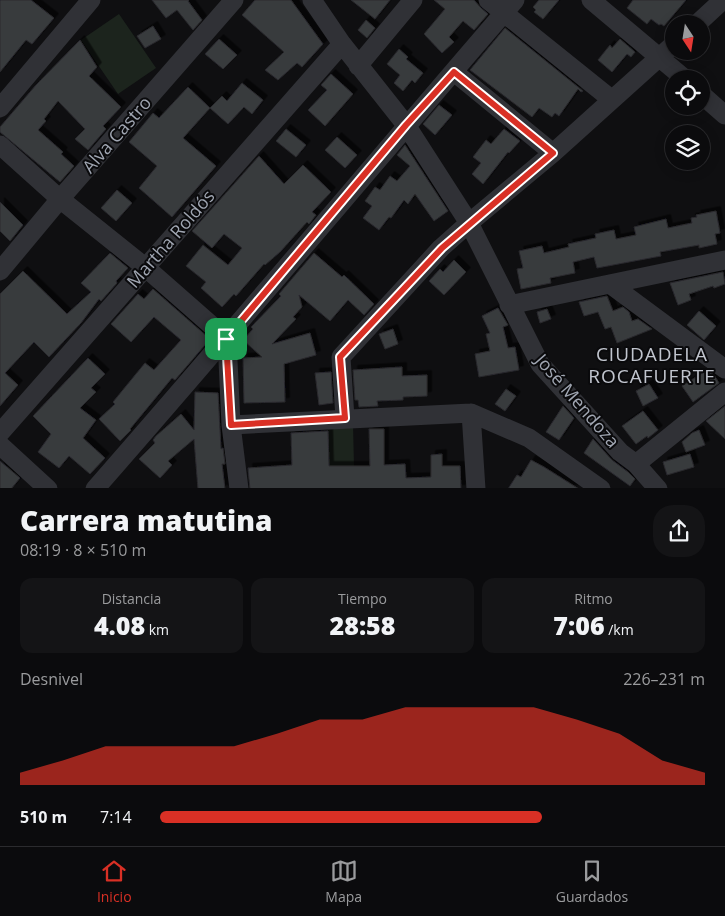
<!DOCTYPE html>
<html lang="es">
<head>
<meta charset="utf-8">
<style>
  :root { --surface:#0b0b0d; --page:#141416; --text:#f1f3f6; --muted:#9a9b9d; --line:#2b2b2e; --accent:#d93025 }
  body { margin:0; font-family:"Open Sans",sans-serif; background:var(--page); color:var(--text); height:100vh; display:flex; flex-direction:column; font-size:19px; white-space:nowrap }
  * { box-sizing:border-box; margin:0 }
  p { font-size:16px; color:var(--muted) }
  .icon { flex:none; width:28px; height:28px; fill:none; stroke:currentColor; stroke-width:2; stroke-linecap:round; stroke-linejoin:round }
  .map { position:relative; height:488px; overflow:hidden }
  .drawer { display:flex; flex-direction:column; background:var(--surface); flex:1 }
  .drawer>* { flex:none }
  .needle { width:32px; rotate:168deg }
  .controls { position:absolute; left:665px; top:15px; display:grid; gap:10px }
  .controls a { display:grid; place-items:center; width:45px; height:45px; border-radius:50%; background:var(--surface); box-shadow:0 2px 12px #0003,0 0 0 1px var(--line); font-size:25px }
  .pin { position:absolute; display:grid; place-items:center; width:42px; height:42px; color:#fff; margin:-21px; border-radius:10px; box-shadow:0 2px 8px #0006 }
  .round { display:grid; place-items:center; flex:none; width:52px; height:52px; border-radius:20px; background:var(--page) }
  .head { display:flex; align-items:center; justify-content:space-between; height:85px; padding:0 20px }
  h1 { font-size:28px; font-weight:800; line-height:38px }
  .stats { display:grid; grid-template-columns:repeat(3,1fr); gap:8px; height:85px; padding:5px 20px }
  .stats div { display:grid; align-content:center; border-radius:12px; background:var(--page); text-align:center }
  .stats b { font-size:25px; font-weight:800 }
  .stats small { font-size:14px; font-weight:400 }
  .stats p { font-size:14px }
  .chart { height:140px; padding:10px 20px }
  .chart p { display:flex; justify-content:space-between }
  .chart svg { width:100%; height:90px; margin-top:5px; fill:var(--accent); opacity:.7 }
  ul { padding:0 20px; list-style:none; font-size:16px }
  li { display:grid; grid-template-columns:80px 60px 1fr; align-items:center; height:38px }
  li i { height:12px; border-radius:6px; background:var(--accent) }
  .dock { display:flex; justify-content:space-around; align-items:center; height:70px; border-top:1px solid var(--line); background:var(--surface); font-size:14px; color:var(--muted) }
  .dock a { display:grid; justify-items:center; gap:2px }
  .dock .selected { color:var(--accent) }
  .map>svg:first-child { display:block }
  .green { fill:#1c241d }
  .building { fill:#393a3e; stroke:#29292d; filter:url(#shadow) }
  .lines { fill:none; stroke-linecap:round; stroke-linejoin:round }
  .minor { stroke:#303136; stroke-width:19 }
  .route-casing { stroke:#fff; stroke-width:10 }
  .route { stroke:#d93025; stroke-width:6 }
  .labels { text-anchor:middle; stroke-width:4; stroke-linejoin:round; paint-order:stroke }
  .street-label { font-size:18px; fill:#a0a6b2; stroke:#0a0a0c }
  .neighbourhood-label { font-size:19px; letter-spacing:1px; fill:#c1c5ce; stroke:#0a0a0c }
</style>
</head>
<body>
<div class="map">
<svg width="725" height="489" viewBox="0 0 725 489">
  <defs>
    <filter id="shadow"><feDropShadow dx="4.5" dy="-4.5" stdDeviation="0" flood-color="#0009"/></filter>
  </defs>
  <rect width="100%" height="100%" fill="#0f0f11"/>
  <path class="green" d="M119,14L156,68L118,94L81,40Z
    M353,424L354,466H329L328,426Z"/>
  <path class="building" d="M0,0H31L54,18L32,44L26,40L0,72Z
    M152,0H189L188,1L202,20L193,30L177,10L166,18Z
    M255,0H291L323,44L302,67L297,63L278,80L265,70L284,52L242,15Z
    M351,0H390L375,19Z
    M434,0H474L481,8L488,14L474,30L463,21L449,37L454,42L442,53L424,34L445,9Z
    M539,0H559L543,19L534,12L536,10L533,7Z
    M633,0H686L664,26L661,24L659,25L651,19L647,24L627,8Z
    M366,20L375,28L367,38L358,30Z
    M153,26L161,39L145,48L137,36Z
    M505,28L583,91L581,92L578,89L559,116L555,113L552,117L539,108L532,117L470,70Z
    M219,39L237,55L223,69L205,54Z
    M620,39L635,52L631,57L627,54L612,72L598,60L610,45L612,48Z
    M80,40L97,67L89,76L121,107L103,126L106,129L88,150L75,139L85,129L58,101L44,119L46,121L38,130L63,152L61,154L74,166L60,182L0,132V127L36,85Z
    M399,49L408,57L406,59L423,73L415,83L412,80L403,91L394,83L400,75L387,64Z
    M331,74L353,94L325,126L308,110L327,90L321,85Z
    M242,83L263,100L252,114L244,107L228,124L210,108L222,96L227,101Z
    M188,87L210,108L183,138L216,166L172,217L139,188L157,166L129,142L153,113L159,118Z
    M439,105L452,115L435,135L423,124Z
    M286,129L306,145L296,157L276,141Z
    M504,129L520,141L509,153L508,152L483,184L472,174L481,163L473,157L486,140L491,144Z
    M337,137L357,155L345,168L325,150Z
    M405,145L448,211L434,221L415,194L408,204L404,200L391,218L389,217L379,230L363,218L372,206L365,201L375,187L380,190L390,176L397,181L410,166L397,155Z
    M259,156L284,184L303,165L331,192L312,212L316,215L309,224L307,222L280,252L265,265L264,264L236,296L234,294L222,307L201,288L206,282L186,266L203,245L228,265L242,248L224,234L212,248L192,231Z
    M117,190L132,203L116,221L101,208Z
    M0,202L23,225L10,241L0,231Z
    M716,211L720,233L715,234L717,244L699,248V245L660,252L661,256L597,268L594,257L573,262L575,273L550,278L551,283L521,289L517,269L523,268L519,251L542,246L544,253L569,247L568,244L596,238L595,234L614,230L616,239L636,235L634,227L666,219L668,228L692,223L691,218L697,217L696,215Z
    M110,253L128,268L116,281L117,283L101,301L99,299L81,323L49,357L34,342L5,373L18,385L0,406V294L23,271L67,314L91,292L81,283Z
    M314,253L342,277L344,275L374,304L364,315L348,300L330,321L299,295L302,307L293,317L296,319L272,344L310,333L316,355L284,364L285,402L244,403L243,358L262,357L243,340L253,329L251,327L281,296L279,294Z
    M454,260L466,272L444,295L429,281L440,269L443,272Z
    M723,272L725,284L714,288L713,286L689,294L691,300L678,305L670,283Z
    M153,289L210,339L175,380L172,378L130,429L131,430L120,441L99,419L115,404L113,402L145,363L154,370L181,340L154,317L131,342L111,324L138,294L144,299Z
    M607,296L613,311L623,307L629,312L632,321L638,319L652,329L617,343L611,327L605,329L598,312L584,316L579,302Z
    M498,308L508,325L503,327L508,348L515,347L519,370L479,377L475,354L490,351L486,334L490,333L482,316Z
    M547,309L551,319L540,323L537,312Z
    M699,311L716,326L704,340L687,325Z
    M393,329L398,344L385,349L379,334Z
    M88,358L105,374L91,388L96,392L80,408L96,420L83,438L105,458L90,474L69,456L59,468L38,452L51,434L33,416Z
    M402,367V376L427,375V396L403,397V400L377,401L378,406L359,407L358,400H355L353,370Z
    M707,370L714,375L719,383L693,402L682,386Z
    M331,372L333,403L319,405L315,373Z
    M649,384L658,398L643,406L636,391Z
    M506,389L516,396L505,411L495,404Z
    M195,392L218,393L221,449L223,448L225,464H222L225,489H198L194,439L168,461L172,465L160,478L139,459L155,443L153,440L156,436L181,414L194,430Z
    M563,406L574,418L559,440L546,432Z
    M725,406V439L706,421Z
    M643,411L658,430L648,438L647,436L636,444L622,426Z
    M369,429H384V465L405,464L406,478L431,477V455L442,454V466H460L461,489H250L248,468L292,465L291,433L328,431L329,466H370Z
    M699,430L705,445L686,452L682,442L692,433Z
    M593,439L612,460L628,472L635,479L630,486L584,453Z
    M690,454L694,467L667,475L663,462Z
    M531,460L544,467L579,489H508L517,475L521,477Z
    M0,461L20,478L11,489H0Z"/>
  <g class="lines">
    <path class="minor" d="M312,0L342,44L406,125L469,223L441,248L341,357L345,418
      M488,0L611,99
      M591,0L685,79
      M697,24L723,0
      M358,66L413,0
      M454,72L553,153
      M701,94L725,115
      M0,108L91,0
      M0,145L60,199L145,267L227,339L231,425L239,489
      M0,271L60,199L234,0
      M610,284L725,369
      M509,305L725,260
      M471,413L476,489
      M231,425L471,413L529,438L601,489
      M0,433L342,44
      M0,445L48,489
      M636,464L725,392
      M95,489C237,327 375,162 515,0
      M658,489L636,464L620,452L540,364L469,223L553,153L674,44"/>
  </g>
  <g class="lines">
    <g class="route-casing">
      <path id="route" d="M454,72L553,153L442,248L340,357L345,418L231,425L226,339L406,125Z"/>
    </g>
    <use href="#route" class="route"/>
  </g>
  <g class="labels">
    <g class="street-label">
      <text transform="translate(117 135) rotate(-49)" y="6">Alva Castro</text>
      <text transform="translate(171 239) rotate(-49)" y="6">Martha Roldós</text>
      <text transform="translate(577 401) rotate(49)" y="6">José Mendoza</text>
    </g>
    <g class="neighbourhood-label">
      <text x="652" y="361">CIUDADELA<tspan x="652" dy="22">ROCAFUERTE</tspan></text>
    </g>
  </g>
</svg>
<div class="controls">
<a><svg class="needle" viewBox="-14 -14 28 28"><path d="M0-13l5 13h-10z" fill="#e53935"/><path d="M0 13l5-13h-10z" fill="#9a9b9d"/></svg></a>
<a><svg class="icon" aria-label="locate" viewBox="0 0 24 24"><circle cx="12" cy="12" r="6"/><path d="M12 2v4M12 18v4M2 12h4M18 12h4"/></svg></a>
<a><svg class="icon" aria-label="layers" viewBox="0 0 24 24"><path d="M12 4l9 5-9 5-9-5zM3 14l9 5 9-5"/></svg></a>
</div>
<div class="pin" style="left:226px;top:339px;background:#1e9e55"><svg class="icon" aria-label="arrive" viewBox="0 0 24 24"><path d="M6 21V4h12l-3 4 3 4H6"/></svg></div>
</div>
<section class="drawer">
<div class="head"><div><h1>Carrera matutina</h1><p>08:19 · 8 × 510 m</p></div><a class="round"><svg class="icon" aria-label="share" viewBox="0 0 24 24"><path d="M12 15V3M7 8l5-5 5 5M5 13v7h14v-7"/></svg></a></div>
<div class="stats">
<div><p>Distancia</p><b>4.08<small> km</small></b></div>
<div><p>Tiempo</p><b>28:58</b></div>
<div><p>Ritmo</p><b>7:06<small> /km</small></b></div>
</div>
<div class="chart"><p><span>Desnivel</span>226–231 m</p>
<svg viewBox="0 0 160 44" preserveAspectRatio="none"><path d="M0 44V38L10 32L20 25L30 25L40 25L50 25L60 19L70 12L80 12L90 6L100 6L110 6L120 6L130 12L140 19L150 32L160 38V44z"/></svg>
</div>
<ul>
<li><b>510 m</b>7:14<i style="width:70%"></i></li>
</ul>
</section>
<nav class="dock">
<a class="selected"><svg class="icon" aria-label="home" viewBox="0 0 24 24"><path d="M3 11l9-7 9 7M6 9v11h12V9"/></svg>Inicio</a>
<a><svg class="icon" aria-label="map" viewBox="0 0 24 24"><path d="M3 6l6-2 6 2 6-2v14l-6 2-6-2-6 2zM9 4v14M15 6v14"/></svg>Mapa</a>
<a><svg class="icon" aria-label="saved" viewBox="0 0 24 24"><path d="M7 4h10v16l-5-4-5 4z"/></svg>Guardados</a>
</nav>
</body>
</html>
